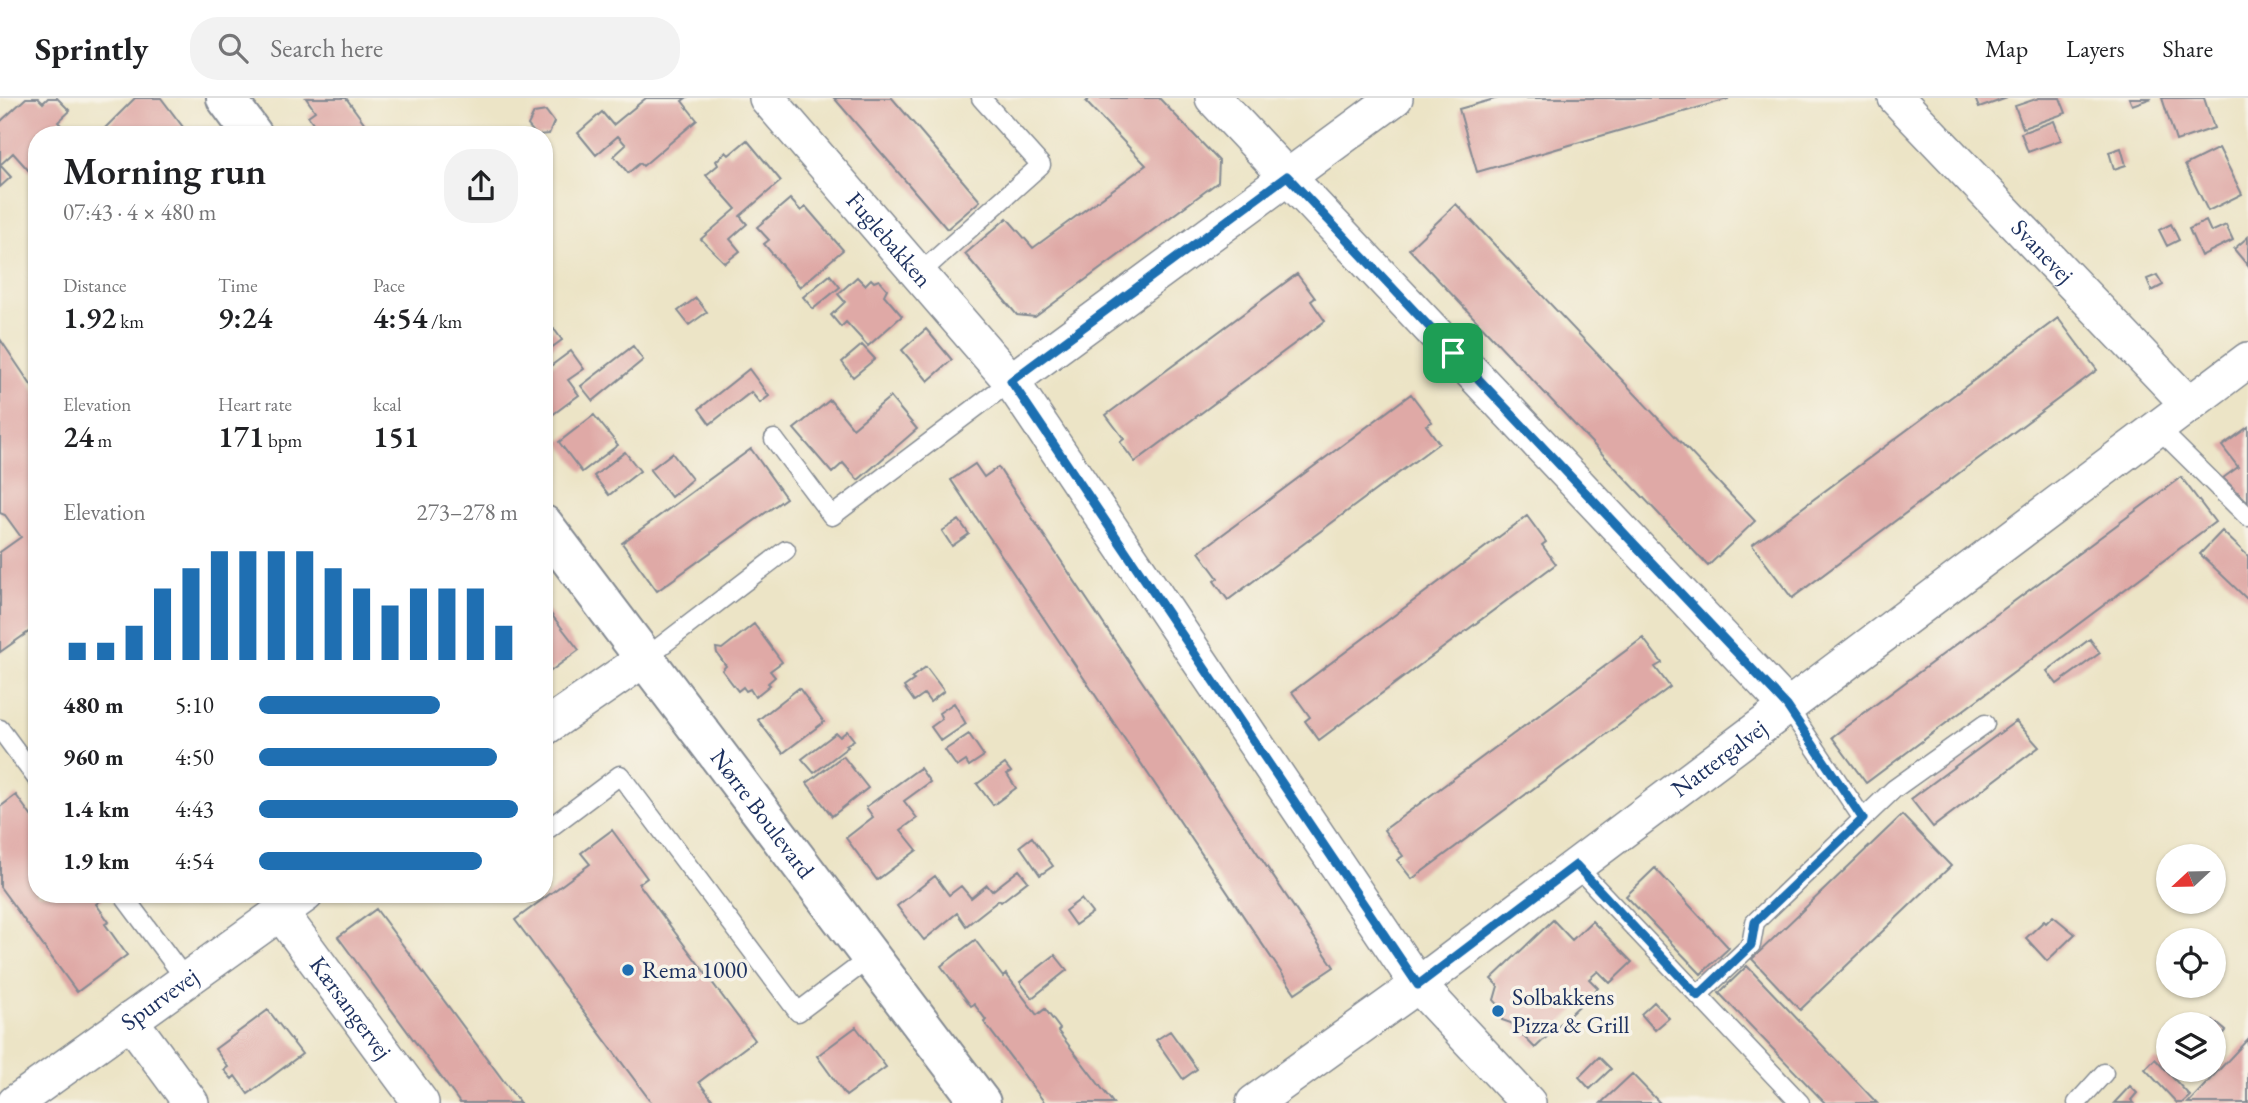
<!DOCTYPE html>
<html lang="en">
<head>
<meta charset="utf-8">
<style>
  :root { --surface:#fff; --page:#f2f2f2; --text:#202124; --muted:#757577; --line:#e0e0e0; --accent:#1f6fb2 }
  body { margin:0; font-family:"EB Garamond",serif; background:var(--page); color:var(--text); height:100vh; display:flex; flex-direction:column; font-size:26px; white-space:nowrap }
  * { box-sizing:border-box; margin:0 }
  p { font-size:23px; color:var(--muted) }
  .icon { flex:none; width:38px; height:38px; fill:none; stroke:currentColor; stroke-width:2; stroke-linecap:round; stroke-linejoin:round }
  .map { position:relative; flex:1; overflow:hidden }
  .panel { position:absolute; left:28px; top:28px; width:525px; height:777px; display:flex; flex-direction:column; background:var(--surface); border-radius:28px; box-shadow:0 2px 5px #0004 }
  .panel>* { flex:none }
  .needle { width:46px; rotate:248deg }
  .buttons { position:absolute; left:2156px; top:746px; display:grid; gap:14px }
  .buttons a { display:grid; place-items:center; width:70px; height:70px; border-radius:50%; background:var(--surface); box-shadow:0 2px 5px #0004; font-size:35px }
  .pin { position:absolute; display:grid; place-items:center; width:60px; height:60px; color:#fff; margin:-30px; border-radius:14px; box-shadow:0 4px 10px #0006 }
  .round { display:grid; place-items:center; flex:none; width:74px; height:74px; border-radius:28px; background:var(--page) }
  .summary { display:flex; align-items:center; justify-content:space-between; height:119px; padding:0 35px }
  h1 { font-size:38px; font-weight:600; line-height:52px }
  .stats { display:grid; grid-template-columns:repeat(3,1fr); gap:10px; height:119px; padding:7px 35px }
  .stats div { display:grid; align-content:center }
  .stats b { font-size:30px; font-weight:600 }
  .stats small { font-size:19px; font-weight:400 }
  .stats p { font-size:19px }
  .chart { height:196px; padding:14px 35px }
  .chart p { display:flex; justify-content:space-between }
  .chart svg { width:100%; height:126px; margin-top:7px; stroke:var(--accent); stroke-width:6 }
  ul { padding:0 35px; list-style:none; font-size:23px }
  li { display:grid; grid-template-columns:112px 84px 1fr; align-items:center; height:52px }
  li i { height:18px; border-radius:9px; background:var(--accent) }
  header { display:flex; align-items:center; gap:42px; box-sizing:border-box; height:98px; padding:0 35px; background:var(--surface); border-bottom:2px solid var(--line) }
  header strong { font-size:33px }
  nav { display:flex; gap:38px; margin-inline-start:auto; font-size:24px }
  .search { width:490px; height:63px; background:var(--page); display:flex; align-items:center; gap:18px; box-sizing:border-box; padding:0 24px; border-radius:28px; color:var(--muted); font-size:26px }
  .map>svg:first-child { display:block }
  .building { fill:#dfa9a6 }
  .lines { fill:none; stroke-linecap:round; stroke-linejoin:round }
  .lane-casing { stroke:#848a92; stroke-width:21 }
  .street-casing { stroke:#848a92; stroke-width:38 }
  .secondary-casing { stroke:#848a92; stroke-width:42 }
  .lane { stroke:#fff; stroke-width:18 }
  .street { stroke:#fff; stroke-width:35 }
  .secondary { stroke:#fff; stroke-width:38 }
  .route-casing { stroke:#fff; stroke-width:14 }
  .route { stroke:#1f6fb2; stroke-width:9 }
  .poi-dot { fill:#1f6fb2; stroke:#f7f3e8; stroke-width:2.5 }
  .labels { text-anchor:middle; stroke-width:7; stroke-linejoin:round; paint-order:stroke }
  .street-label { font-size:24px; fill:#1b2f5e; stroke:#f7f3e8 }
  .poi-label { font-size:24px; fill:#1b2f5e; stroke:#f7f3e8; text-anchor:start }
</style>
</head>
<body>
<header>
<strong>Sprintly</strong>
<div class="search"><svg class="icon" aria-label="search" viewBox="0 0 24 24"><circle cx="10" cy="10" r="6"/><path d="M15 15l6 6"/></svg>Search here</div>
<nav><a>Map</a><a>Layers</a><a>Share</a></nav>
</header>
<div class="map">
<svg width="2248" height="1005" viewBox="0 0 2248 1005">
  <rect width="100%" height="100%" fill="#f7f3e8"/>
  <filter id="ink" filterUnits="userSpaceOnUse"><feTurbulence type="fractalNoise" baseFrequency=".0143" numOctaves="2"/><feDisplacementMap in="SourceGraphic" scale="14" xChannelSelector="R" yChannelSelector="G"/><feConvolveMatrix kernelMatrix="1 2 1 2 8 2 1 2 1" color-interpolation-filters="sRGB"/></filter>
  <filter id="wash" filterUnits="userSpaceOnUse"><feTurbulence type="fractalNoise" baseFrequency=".00686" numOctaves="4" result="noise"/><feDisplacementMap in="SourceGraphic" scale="28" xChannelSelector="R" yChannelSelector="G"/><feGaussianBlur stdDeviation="1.57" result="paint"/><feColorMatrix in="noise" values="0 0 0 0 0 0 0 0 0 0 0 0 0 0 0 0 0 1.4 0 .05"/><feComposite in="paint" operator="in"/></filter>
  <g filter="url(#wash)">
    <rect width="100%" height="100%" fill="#ece4c6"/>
    <g id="blocks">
      <path class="building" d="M26,0H38L43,5L48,0H57L70,13L58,24L70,37H37V67L30,74L13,55L0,67L11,79L0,89V24Z
        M135,0H161L189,37H98Z
        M306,0H346L373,37H322L308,18L315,13Z
        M646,0H686L682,3L697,22L643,68L640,65L628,75L614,58L626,47L618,38L596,57L578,35L602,14L613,27Z
        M834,0H892L980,103L947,131Z
        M1090,0H1159L1219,63L1218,84L1035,219L1017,217L965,156L1007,120L1033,150L1146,67L1086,4Z
        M1498,0H1728V1L1477,74L1459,11Z
        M1975,0H2007L1979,10Z
        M2039,0H2060L2066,15L2023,30L2015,8Z
        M2129,0H2152L2132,7Z
        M2162,0H2204L2214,30L2176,43Z
        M546,13L554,24L549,36L536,37L528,27L534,15Z
        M2054,23L2061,42L2028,54L2021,35Z
        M747,42L781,83L740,118L747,126L730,141L740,153L725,165L701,141L736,111L706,77L718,67L716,63L726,54L729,57Z
        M2121,50L2126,67L2114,71L2109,54Z
        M2219,50L2242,96L2208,113L2185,67Z
        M790,101L801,113L806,109L843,152L800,189L764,146L769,142L757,129Z
        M1456,106L1755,423L1708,468L1409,151Z
        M2206,123L2211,134L2226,127L2233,142L2201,158L2189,131Z
        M2171,126L2179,142L2167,148L2159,132Z
        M2248,139V168L2234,151Z
        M1297,176L1315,200L1311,203L1325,223L1135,364L1120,344L1124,341L1106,317Z
        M830,177L840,189L813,211L803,199Z
        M2157,177L2163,187L2152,193L2147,181Z
        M857,179L865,187L871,181L874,184L879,182L887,191L884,197L902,218L868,248L846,224L841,229L831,217L845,204L838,196Z
        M696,200L707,214L689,227L678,213Z
        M2058,220L2097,272L1792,500L1752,447Z
        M554,231L562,242L544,255V238Z
        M926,231L952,262L928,283L902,252Z
        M0,241L37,296V528L0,554V454L21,439L5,417L0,415Z
        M862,247L875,261L853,279L842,264Z
        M633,248L643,262L593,303L581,288Z
        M571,253L584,271L568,282L579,297L544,323V273Z
        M749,271L769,298L760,305L751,294L710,326L699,311Z
        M1411,296L1432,324L1426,327L1439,345L1228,502L1214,483L1218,480L1199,454Z
        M890,299L917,331L858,382L843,365L832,375L794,331L830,302L853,330Z
        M594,317L618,347L582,374L559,344Z
        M2248,329V404L2223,380L2238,369L2222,348Z
        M751,351L786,400L657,493L622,445Z
        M625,354L640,373L609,397L594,378Z
        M672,355L692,381L671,399L650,372Z
        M975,366L984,379L998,369L1334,869L1295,895L951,382Z
        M2181,379L2215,424L1866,685L1832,639Z
        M1527,418L1546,444L1542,447L1556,466L1319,642L1305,623L1310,619L1292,594Z
        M959,422L969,436L952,448L942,433Z
        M2222,433L2248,458V502L2200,456Z
        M544,507L579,552L544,578Z
        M754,526L782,564L770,573L775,579L768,585L770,587L755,599L750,591L746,593L743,589L738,593L722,572L726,568L717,555L716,550L722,551Z
        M1643,540L1662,565L1655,569L1670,589L1412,781L1397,762L1403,758L1384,732Z
        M2090,541L2100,555L2057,586L2047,573Z
        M926,569L944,593L930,604L924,596L914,603L904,589L914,582L911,580Z
        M799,590L824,624L783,655L758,622Z
        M954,605L966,626L941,643L931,629L942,621L939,615Z
        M2016,623L2039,649L1933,729L1911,701Z
        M847,633L854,642L846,647L848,649L814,675L802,661L836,635L840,639Z
        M969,636L984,658L969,668L966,663L957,669L945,652Z
        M843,658L868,690L832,718L807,685Z
        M1005,666L1011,674L1007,676L1016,690L993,707L977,686Z
        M920,670L930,684L904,703L917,720L901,732L917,752L877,782L846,740L873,719L866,709Z
        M16,697L37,726V796H101L104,800L96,806L109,824L105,826L127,857L77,894L0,789V709Z
        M1902,717L1951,768L1800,912L1752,861Z
        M612,732L647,780L639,786L755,942L699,984L715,1005H652L515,822L590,766L581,755Z
        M1032,739L1053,768L1040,777L1020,748Z
        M1655,770L1729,850L1701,876L1626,798Z
        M1019,772L1028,783L1001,804L999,802L966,828L957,815L924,842L897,808L935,778L949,797L961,788L971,800L987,787L992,793Z
        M1081,801L1092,815L1075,827L1065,813Z
        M376,811L520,1005H460L338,839Z
        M2053,818L2075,836L2047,863L2026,840L2044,823L2046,825Z
        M1553,822L1572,842L1592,823L1632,864L1610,885L1598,873L1589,881L1598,890L1535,950L1511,925L1502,922L1501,910L1494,902L1498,888L1491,881Z
        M975,842L1003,879L1006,876L1037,917L1045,911L1060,931L1058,933L1113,1005H1045L984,924L986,922L974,906L971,908L941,868Z
        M1055,857L1067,872L1032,900L1020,884Z
        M1747,868L1877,1005H1825L1719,895Z
        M1654,904L1669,920L1655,932L1641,916Z
        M268,912L302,956L248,996L235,978L232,981L224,972L228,969L215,951Z
        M2213,922L2226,933L2214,948V926H2210Z
        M856,929L886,969L846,998L817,958Z
        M1170,933L1197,971L1183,981L1156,942Z
        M2248,941V1005H2188Z
        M1599,959L1611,971L1590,991L1579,979Z
        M2155,961L2190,998L2182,1005H2177L2145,971Z
        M1632,976L1660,1005H1601Z
        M2130,988L2137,995L2131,1002L2134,1005H2114Z"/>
    </g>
  </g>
  <g filter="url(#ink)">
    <use href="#blocks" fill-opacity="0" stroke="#848a92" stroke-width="2"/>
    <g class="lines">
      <g class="lane-casing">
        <path id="lane" d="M919,176L1041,67L981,0
          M2158,330L2248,419
          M774,341L832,418L1011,283
          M644,561L786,452
          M1787,608L1863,721
          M0,631L37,681
          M544,734L620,677L798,914L871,859
          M1575,767L1800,1005
          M122,796L186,882
          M1698,897L1751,847L1755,824L1894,691L1985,626
          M2077,1005L2104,975"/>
      </g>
      <g class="street-casing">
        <g id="street">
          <path id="s1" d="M767,0L1011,283L1418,887L1528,1005"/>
          <path d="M1213,0L1787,608"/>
          <path id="s2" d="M1896,0L2189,307"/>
          <path d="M1011,283L1395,0"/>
          <path d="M544,630L644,561"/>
          <path id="s3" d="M280,814L421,1005"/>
          <path d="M130,922L191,1005"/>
          <path id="s4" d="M15,1005L306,796"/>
          <path id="s5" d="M1254,1005L1418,887L2248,262"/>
        </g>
      </g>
      <g class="secondary-casing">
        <g id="secondary">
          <path d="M226,0L253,37"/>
          <path id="s6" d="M544,427L981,1005"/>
        </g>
      </g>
      <use href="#lane" class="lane"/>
      <use href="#street" class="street"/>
      <use href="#secondary" class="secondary"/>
    </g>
  </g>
  <g class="lines" filter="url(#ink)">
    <g class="route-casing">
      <path id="route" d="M1287,78L1787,608L1863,721L1755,824L1751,847L1698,898L1576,767L1418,887L1011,283Z"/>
    </g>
    <use href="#route" class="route"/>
  </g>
  <g class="poi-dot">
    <circle cx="628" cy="872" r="7"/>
    <circle cx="1498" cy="913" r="7"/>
  </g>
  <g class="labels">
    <g class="street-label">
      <text dy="8" stroke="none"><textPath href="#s1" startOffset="187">Fuglebakken</textPath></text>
      <text dy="8" stroke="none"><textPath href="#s2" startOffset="212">Svanevej</textPath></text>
      <text dy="8" stroke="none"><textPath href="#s5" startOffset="579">Nattergalvej</textPath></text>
      <text dy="8" stroke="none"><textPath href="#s6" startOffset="362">Nørre Boulevard</textPath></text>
      <text dy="8" stroke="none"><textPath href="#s4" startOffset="178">Spurvevej</textPath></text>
      <text dy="8" stroke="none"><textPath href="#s3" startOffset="119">Kærsangervej</textPath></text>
    </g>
    <g class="poi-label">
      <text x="642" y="880">Rema 1000</text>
      <text x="1512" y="907">Solbakkens<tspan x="1512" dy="28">Pizza &amp; Grill</tspan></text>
    </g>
  </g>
</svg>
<div class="buttons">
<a><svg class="needle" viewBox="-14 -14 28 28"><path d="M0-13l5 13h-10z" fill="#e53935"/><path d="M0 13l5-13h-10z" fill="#757577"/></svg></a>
<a><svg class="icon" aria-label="locate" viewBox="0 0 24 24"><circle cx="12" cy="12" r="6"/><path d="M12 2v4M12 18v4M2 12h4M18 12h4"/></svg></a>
<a><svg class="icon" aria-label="layers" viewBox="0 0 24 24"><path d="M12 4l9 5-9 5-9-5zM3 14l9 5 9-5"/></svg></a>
</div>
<div class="pin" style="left:1453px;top:255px;background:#1e9e55"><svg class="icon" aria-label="arrive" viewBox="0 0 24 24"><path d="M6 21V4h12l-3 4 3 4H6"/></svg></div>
<section class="panel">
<div class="summary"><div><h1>Morning run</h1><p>07:43 · 4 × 480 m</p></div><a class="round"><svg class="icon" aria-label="share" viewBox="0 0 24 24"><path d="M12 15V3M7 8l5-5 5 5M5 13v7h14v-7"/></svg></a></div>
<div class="stats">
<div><p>Distance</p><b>1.92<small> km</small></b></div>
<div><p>Time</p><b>9:24</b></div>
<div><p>Pace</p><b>4:54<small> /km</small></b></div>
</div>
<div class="stats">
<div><p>Elevation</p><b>24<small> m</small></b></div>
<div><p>Heart rate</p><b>171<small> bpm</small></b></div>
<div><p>kcal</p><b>151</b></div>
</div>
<div class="chart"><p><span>Elevation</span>273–278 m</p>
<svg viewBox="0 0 160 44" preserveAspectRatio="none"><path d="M5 44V38M15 44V38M25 44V32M35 44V19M45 44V12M55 44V6M65 44V6M75 44V6M85 44V6M95 44V12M105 44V19M115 44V25M125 44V19M135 44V19M145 44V19M155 44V32"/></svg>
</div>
<ul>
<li><b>480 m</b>5:10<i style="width:70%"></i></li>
<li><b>960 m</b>4:50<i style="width:92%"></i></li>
<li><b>1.4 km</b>4:43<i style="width:100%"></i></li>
<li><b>1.9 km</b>4:54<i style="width:86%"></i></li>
</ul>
</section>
</div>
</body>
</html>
